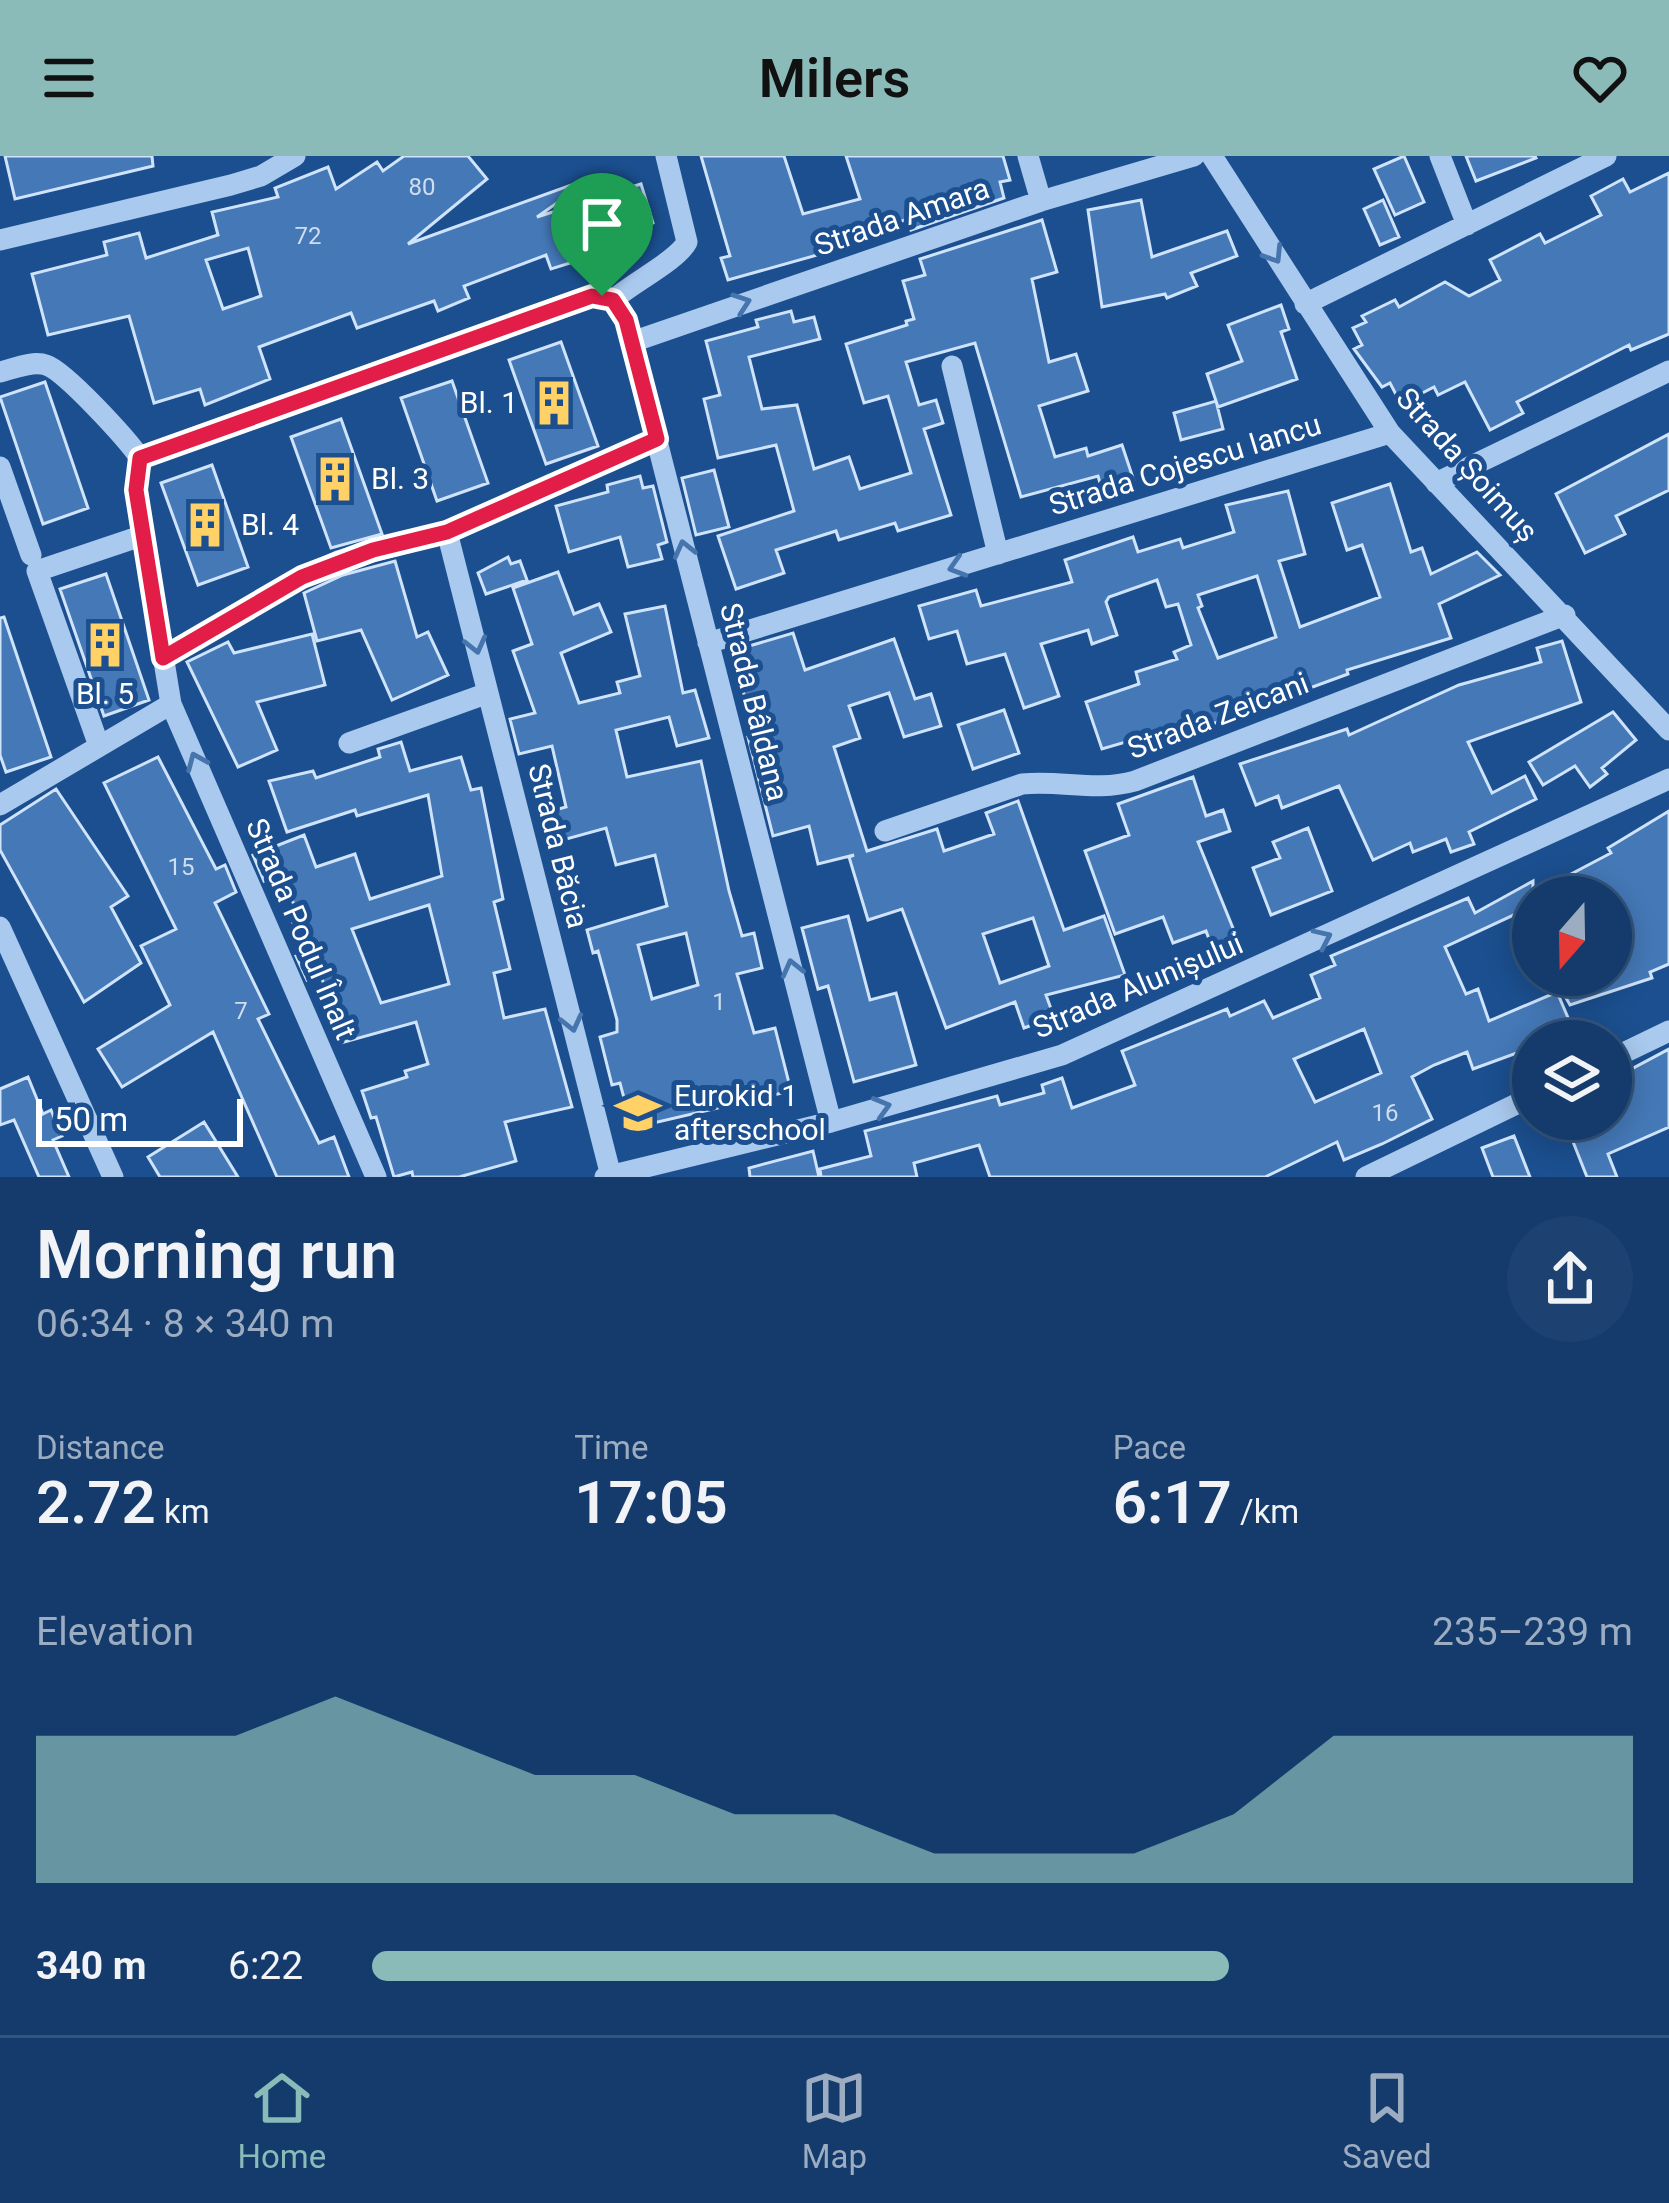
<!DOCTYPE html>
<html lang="en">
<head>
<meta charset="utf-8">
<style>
  :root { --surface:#143b6b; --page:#1d4271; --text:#f1f3f6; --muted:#9dadc1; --line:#33557e; --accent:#8bbbb9 }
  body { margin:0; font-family:Roboto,sans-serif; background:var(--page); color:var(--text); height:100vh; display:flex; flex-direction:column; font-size:45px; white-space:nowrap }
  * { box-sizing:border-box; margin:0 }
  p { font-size:39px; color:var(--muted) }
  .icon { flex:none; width:66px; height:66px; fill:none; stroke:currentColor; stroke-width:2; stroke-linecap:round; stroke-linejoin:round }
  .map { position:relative; height:1021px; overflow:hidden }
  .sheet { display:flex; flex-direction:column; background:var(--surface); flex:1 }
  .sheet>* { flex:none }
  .needle { width:78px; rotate:200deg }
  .fabs { position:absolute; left:1512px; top:720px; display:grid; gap:24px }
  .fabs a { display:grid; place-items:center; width:120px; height:120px; border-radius:50%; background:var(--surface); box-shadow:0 6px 30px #0003,0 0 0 3px var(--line); font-size:60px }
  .scale { position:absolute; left:36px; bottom:30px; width:207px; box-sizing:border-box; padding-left:12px; border:6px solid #fff; border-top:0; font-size:33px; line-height:42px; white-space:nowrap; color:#fff; -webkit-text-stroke:9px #1b4f8f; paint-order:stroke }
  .pin { position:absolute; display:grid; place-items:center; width:102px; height:102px; color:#fff; margin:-123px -51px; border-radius:50% 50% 50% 0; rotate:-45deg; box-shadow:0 0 12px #0007 }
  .pin .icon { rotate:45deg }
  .round { display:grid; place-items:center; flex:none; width:126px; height:126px; border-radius:63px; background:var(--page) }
  .headline { display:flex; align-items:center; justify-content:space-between; height:204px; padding:0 36px }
  h1 { font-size:66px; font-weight:600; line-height:90px }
  .metrics { display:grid; grid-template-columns:repeat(3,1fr); gap:18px; height:204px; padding:12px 36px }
  .metrics div { display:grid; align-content:center }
  .metrics b { font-size:60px; font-weight:600 }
  .metrics small { font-size:33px; font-weight:400 }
  .metrics p { font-size:33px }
  .chart { height:336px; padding:24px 36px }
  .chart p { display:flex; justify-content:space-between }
  .chart svg { width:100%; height:216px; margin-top:12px; fill:var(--accent); opacity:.7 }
  ul { padding:0 36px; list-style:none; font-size:39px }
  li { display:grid; grid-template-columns:192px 144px 1fr; align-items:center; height:90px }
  li i { height:30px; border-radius:15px; background:var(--accent) }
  header { display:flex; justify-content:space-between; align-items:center; height:156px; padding:0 36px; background:var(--accent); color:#111; font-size:54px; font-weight:600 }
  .dock { display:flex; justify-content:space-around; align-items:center; height:168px; border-top:3px solid var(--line); background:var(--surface); font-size:33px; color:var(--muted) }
  .dock a { display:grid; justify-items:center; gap:6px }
  .dock .selected { color:var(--accent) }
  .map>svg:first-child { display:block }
  .building { fill:#4478b7; stroke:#cfe3fa; stroke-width:3; fill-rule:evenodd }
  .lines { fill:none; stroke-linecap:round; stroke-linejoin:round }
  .minor { stroke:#a9c9ee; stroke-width:21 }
  .oneway { stroke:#4674ac }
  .route-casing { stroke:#fff; stroke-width:24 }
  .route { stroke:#e11d48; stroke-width:15 }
  .labels { text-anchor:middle; stroke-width:10; stroke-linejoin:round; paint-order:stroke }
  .number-label { font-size:24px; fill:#d0dded }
  .street-label { font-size:30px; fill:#fff; stroke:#1b4f8f }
  .poi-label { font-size:30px; fill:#fff; stroke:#1b4f8f; text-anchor:start }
</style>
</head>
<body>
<header><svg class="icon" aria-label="menu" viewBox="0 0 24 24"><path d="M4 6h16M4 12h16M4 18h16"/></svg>Milers<svg class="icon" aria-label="heart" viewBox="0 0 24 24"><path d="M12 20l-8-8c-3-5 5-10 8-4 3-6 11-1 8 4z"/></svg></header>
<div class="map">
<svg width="1669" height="1021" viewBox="0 0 1669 1021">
  <rect width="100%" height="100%" fill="#1b4f8f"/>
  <path class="building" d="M5,0H152L153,10L15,43Z
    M404,0H468L487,23L408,88L571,29L574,35L537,61L641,28L653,67L638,74L633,85L599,98L551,113L546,99L464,130L469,142L438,155L434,145L357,172L351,157L259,191L270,223L205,249L200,233L154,247L129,160L48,179L32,118L107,99L104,86L139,77L146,102L218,79L212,56L278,41L275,32L328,11L336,33L377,6L383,15ZM248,92L261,140L223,153L206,104Z
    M701,0H784L803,58L860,43L846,0H1003L1010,24L1000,26L1004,42L911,74L908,63L833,87L835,94L728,124L721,102L730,100Z
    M1404,0L1424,46L1395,59L1374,13Z
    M1466,0H1535L1536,2L1476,25Z
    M1669,17V178L1631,194L1629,189L1517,246L1523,257L1490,274L1465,226L1438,239L1434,231L1401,248L1390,227L1382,231L1354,193L1362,189L1353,172L1366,166L1362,160L1395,144L1399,151L1445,126L1469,140L1500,124L1490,104L1540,78L1545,87L1601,59L1591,40L1623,23L1630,36Z
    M1141,44L1152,101L1227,75L1237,100L1191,117L1197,130L1167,142L1165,138L1102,151L1088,54Z
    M1383,44L1399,81L1380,89L1364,53Z
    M1042,64L1057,116L1032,123L1049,206L1076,198L1088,235L1039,250L1055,301L1086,292L1088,300L1122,289L1134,325L1102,334L1098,320L1021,341L975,187L906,206L919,249L936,244L943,267L924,273L951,359L898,375L895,367L839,384L836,375L776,394L784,417L736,433L718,380L794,355L776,289L718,302L704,243L720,239L706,185L758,171L756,164L791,155L794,166L814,161L820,183L749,201L762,253L797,249L814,313L849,301L860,333L911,317L888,240L864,247L846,188L907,169L906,165L914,163L903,125L925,119L920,103Z
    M1281,149L1289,173L1281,176L1297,223L1218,251L1207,218L1242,205L1228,169Z
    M561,186L598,290L546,308L509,204Z
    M452,225L488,327L437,345L401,242Z
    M45,226L88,352L43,368L0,241Z
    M1216,245L1223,273L1181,284L1174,257Z
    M341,263L382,378L331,392L291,281Z
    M1669,278V334L1616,360L1625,378L1585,397L1556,338Z
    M212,309L248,411L198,429L161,327Z
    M714,314L729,371L696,379L682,322Z
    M640,320L643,332L653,330L667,386L658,389L662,403L628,411L620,381L569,396L556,350L608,336L607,329Z
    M1390,328L1411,396L1422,392L1431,418L1477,396L1500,419L1439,448L1451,482L1347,514L1348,518L1204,571L1201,564L1102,593L1086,546L1139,528L1136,516L1177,503L1174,496L1191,489L1178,448L1166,451L1157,424L1109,441L1106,446L1117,479L1092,488L1088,474L1041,488L1059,540L1024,552L1005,498L967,508L957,475L929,483L919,450L976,434L981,450L1072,426L1065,404L1133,381L1138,396L1180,383L1183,392L1234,376L1226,349L1288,335L1305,398L1279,405L1300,471L1380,441L1362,389L1347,394L1332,347ZM1257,420L1276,481L1218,502L1198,452L1202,450L1198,439Z
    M508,401L511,408L520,405L527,424L486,438L478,417Z
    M395,405L417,481L428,476L448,519L392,544L361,474L317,485L304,437L343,419Z
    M558,416L574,458L599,448L611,476L561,497L579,547L620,537L617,526L640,520L625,458L665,450L683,537L695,534L709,582L677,590L669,561L616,574L627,621L701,605L729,735L742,780L754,777L762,812L737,818L754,877L775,872L791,935L632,972L620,927L612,929L600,881L617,876V864L598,795L593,797L587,774L667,750L655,699L616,709L606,672L552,687L544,657L566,651L552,590L519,598L510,563L535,557L513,495L532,488L513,432ZM686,777L698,829L652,843L638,789Z
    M106,418L149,544L104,560L60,433Z
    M4,461L51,601L6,616L0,599V462Z
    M793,477L805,514L894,483L915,543L931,538L941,570L904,581L889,537L849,550L860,582L834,591L867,695L937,673L944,695L994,678L986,657L1018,645L1064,774L1104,760L1125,819L1046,839L1054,861L1024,872L1015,846L946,872L902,753L868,764L849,701L854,699L818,708L809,670L773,680L748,581L758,578L729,496ZM1033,762L1049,810L1000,827L983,778Z
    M312,478L325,529L257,546L277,594L238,611L187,506L228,486L234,497Z
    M1562,485L1581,546L1468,586L1492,637L1525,620L1536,643L1469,676L1474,688L1451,696L1446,683L1413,696L1410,687L1373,704L1339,630L1282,652L1278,640L1256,649L1240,608L1347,573L1349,579L1459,529L1541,506L1537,492Z
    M1004,554L1019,597L973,613L958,569Z
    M1613,556L1636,584L1602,612L1607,618L1590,631L1575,610L1543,629L1529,606Z
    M401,586L410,615L461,601L471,634L481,632L503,743L494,746L510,813L494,817L504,862L545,853L572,951L505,966L516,1005L459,1021H413L412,1016L394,1021L376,961L371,962L362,935L407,921L405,915L428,908L416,866L341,887L321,819L307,824L296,800L303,797L293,767L299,765L284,718L264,725L253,699L304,679L316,711L355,698L370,743L442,720L428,639L357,660L355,654L287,676L269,625L313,615L316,622L380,601L378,593ZM429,749L449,828L381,847L352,773Z
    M158,601L216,713L225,709L236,736L215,747L269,858L258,863L319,987L334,981L349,1021H277L213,876L122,931L98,893L170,849L141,790L176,773L104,627Z
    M1193,621L1206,660L1223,654L1230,675L1198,686L1239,787L1214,797L1206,775L1173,787L1163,761L1115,778L1085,695L1129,679L1118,648Z
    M56,633L128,740L111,751L141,807L84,846L0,694V669Z
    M1669,655V808L1650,816L1652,822L1570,849L1553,819H1611V741H1533V750L1445,791L1466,838L1478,833L1489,865L1557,836L1578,885H1533V891L1473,913L1467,896L1434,909L1412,921L1432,963L1382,988L1344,1004L1337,986L1265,1021H990L979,989L914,1007L917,1021H821L820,1013L871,1000L865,975L997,940L1000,949L1044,937L1042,929L1062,922L1072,952L1135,929L1122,895L1227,853L1230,860L1264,845L1273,862L1320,842L1311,819L1335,809L1331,800L1468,742L1475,757L1533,725V738L1611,697L1608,692ZM1364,873L1381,917L1315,946L1294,903Z
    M1308,672L1332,735L1271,759L1253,712L1280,702L1273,686Z
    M848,760L870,844L896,837L916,909L854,926L828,830L818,833L802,772Z
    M1669,893V971L1608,998L1617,1021H1587L1564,963H1611V924Z
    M28,921L43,958L51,954L62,980L53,984L69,1021H39L14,964L0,969V933Z
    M204,966L238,1021H160L148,1001Z
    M1514,980L1530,1021H1493L1482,992Z
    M813,995L819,1021H750L749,1012Z"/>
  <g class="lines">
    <path class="minor" d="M1028,0L1041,45
      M1212,0L1390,277L1669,574
      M1440,0L1467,69
      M0,84L231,29L261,20L295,0
      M613,144L626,164L831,966
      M613,144C632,127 678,104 687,86L666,0
      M1305,148L1606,0
      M632,186L1041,45L1194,0
      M952,210L998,398
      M0,216C13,213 33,204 46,209C65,215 127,283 140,302
      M140,302L136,334L171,548L376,1021
      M140,302L592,140L613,144
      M0,311L31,399
      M1436,327L1669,215
      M447,376L611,1020
      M708,487L1390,277
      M163,502L302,421L338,405L447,376L657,283
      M349,587L488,537
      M99,590L37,415L144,379
      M0,649L171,548
      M885,675L1022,628C1062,624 1096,636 1135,625L1565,459
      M0,771L113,1021
      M1611,903L1669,875
      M605,1021L831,966L1062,899L1669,623
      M1366,1021L1533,940"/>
  </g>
  <defs><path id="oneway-chevron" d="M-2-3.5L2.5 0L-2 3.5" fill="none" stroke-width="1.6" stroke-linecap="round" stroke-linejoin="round" transform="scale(3)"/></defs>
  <g class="oneway">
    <use href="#oneway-chevron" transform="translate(1274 99) rotate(58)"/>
    <use href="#oneway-chevron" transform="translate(742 147) rotate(-19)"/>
    <use href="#oneway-chevron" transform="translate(684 393) rotate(-104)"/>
    <use href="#oneway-chevron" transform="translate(957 411) rotate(163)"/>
    <use href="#oneway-chevron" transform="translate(476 489) rotate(76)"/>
    <use href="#oneway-chevron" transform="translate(196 605) rotate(-113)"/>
    <use href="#oneway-chevron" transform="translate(1323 782) rotate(-25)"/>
    <use href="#oneway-chevron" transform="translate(792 812) rotate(-104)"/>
    <use href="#oneway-chevron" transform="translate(572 867) rotate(76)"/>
    <use href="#oneway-chevron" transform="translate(882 951) rotate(-16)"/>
  </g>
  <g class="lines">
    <g class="route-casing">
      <path id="route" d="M592,140L613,144L626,164L657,283L447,376L373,394L302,421L163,502L136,334L140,302Z"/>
    </g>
    <use href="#route" class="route"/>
  </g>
  <defs>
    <g id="building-bare" transform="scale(3.6)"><path d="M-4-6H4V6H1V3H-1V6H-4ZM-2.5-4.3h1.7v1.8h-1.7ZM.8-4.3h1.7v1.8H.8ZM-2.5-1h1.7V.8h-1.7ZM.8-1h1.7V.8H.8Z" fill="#ffd166" stroke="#1b4f8f" stroke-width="2.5" paint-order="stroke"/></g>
    <g id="school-bare" transform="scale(3.6)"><path d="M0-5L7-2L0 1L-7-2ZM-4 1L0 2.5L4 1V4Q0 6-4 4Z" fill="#ffd166" stroke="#1b4f8f" stroke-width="2.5" paint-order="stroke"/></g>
  </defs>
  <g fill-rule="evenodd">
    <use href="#building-bare" x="554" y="247"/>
    <use href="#building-bare" x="335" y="323"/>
    <use href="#building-bare" x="205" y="369"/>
    <use href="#building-bare" x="105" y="489"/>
    <use href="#school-bare" x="638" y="957"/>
  </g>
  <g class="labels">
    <g class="number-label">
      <text x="422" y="39">80</text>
      <text x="308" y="88">72</text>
      <text x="181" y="719">15</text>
      <text x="719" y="854">1</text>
      <text x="241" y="863">7</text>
      <text x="1385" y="965">16</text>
    </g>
    <g class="street-label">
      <text transform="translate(902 61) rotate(-19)" y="10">Strada Amara</text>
      <text transform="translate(1185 309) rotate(-17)" y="10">Strada Cojescu Iancu</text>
      <text transform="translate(1467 309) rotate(48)" y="10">Strada Șoimuș</text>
      <text transform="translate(754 546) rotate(76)" y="10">Strada Bâldana</text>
      <text transform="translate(1218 560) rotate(-21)" y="10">Strada Zeicani</text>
      <text transform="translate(558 690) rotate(76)" y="10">Strada Băcia</text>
      <text transform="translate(301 773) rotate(67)" y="10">Strada Podul Înalt</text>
      <text transform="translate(1138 830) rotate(-23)" y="10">Strada Alunișului</text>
    </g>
    <g class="poi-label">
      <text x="518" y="257" text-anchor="end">Bl. 1</text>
      <text x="371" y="333">Bl. 3</text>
      <text x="241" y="379">Bl. 4</text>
      <text x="105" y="548" text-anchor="middle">Bl. 5</text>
      <text x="674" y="950">Eurokid 1<tspan x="674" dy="34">afterschool</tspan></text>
    </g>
  </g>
</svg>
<div class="fabs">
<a><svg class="needle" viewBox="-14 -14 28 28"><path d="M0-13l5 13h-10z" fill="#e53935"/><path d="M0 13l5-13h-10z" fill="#9dadc1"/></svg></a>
<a><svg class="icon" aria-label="layers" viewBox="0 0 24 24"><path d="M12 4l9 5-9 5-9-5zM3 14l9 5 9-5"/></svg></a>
</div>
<div class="scale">50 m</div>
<div class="pin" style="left:602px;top:140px;background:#1e9e55"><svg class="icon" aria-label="arrive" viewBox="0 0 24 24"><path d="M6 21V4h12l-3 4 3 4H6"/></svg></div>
</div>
<section class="sheet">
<div class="headline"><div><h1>Morning run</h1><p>06:34 · 8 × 340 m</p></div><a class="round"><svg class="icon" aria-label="share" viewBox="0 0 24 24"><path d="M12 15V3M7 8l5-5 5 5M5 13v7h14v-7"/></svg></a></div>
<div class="metrics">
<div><p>Distance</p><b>2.72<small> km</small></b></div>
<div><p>Time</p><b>17:05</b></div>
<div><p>Pace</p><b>6:17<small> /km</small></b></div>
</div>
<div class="chart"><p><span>Elevation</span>235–239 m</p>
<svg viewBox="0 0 160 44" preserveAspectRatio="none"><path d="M0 44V14L10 14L20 14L30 6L40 14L50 22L60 22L70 30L80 30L90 38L100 38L110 38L120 30L130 14L140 14L150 14L160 14V44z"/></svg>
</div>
<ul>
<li><b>340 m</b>6:22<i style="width:68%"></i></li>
</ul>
</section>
<nav class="dock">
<a class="selected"><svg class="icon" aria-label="home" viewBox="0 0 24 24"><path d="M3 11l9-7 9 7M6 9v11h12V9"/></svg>Home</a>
<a><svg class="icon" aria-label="map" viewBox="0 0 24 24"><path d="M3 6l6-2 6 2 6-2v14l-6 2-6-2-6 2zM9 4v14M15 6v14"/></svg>Map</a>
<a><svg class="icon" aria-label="saved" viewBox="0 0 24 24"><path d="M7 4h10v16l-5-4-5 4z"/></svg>Saved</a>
</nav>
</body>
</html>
